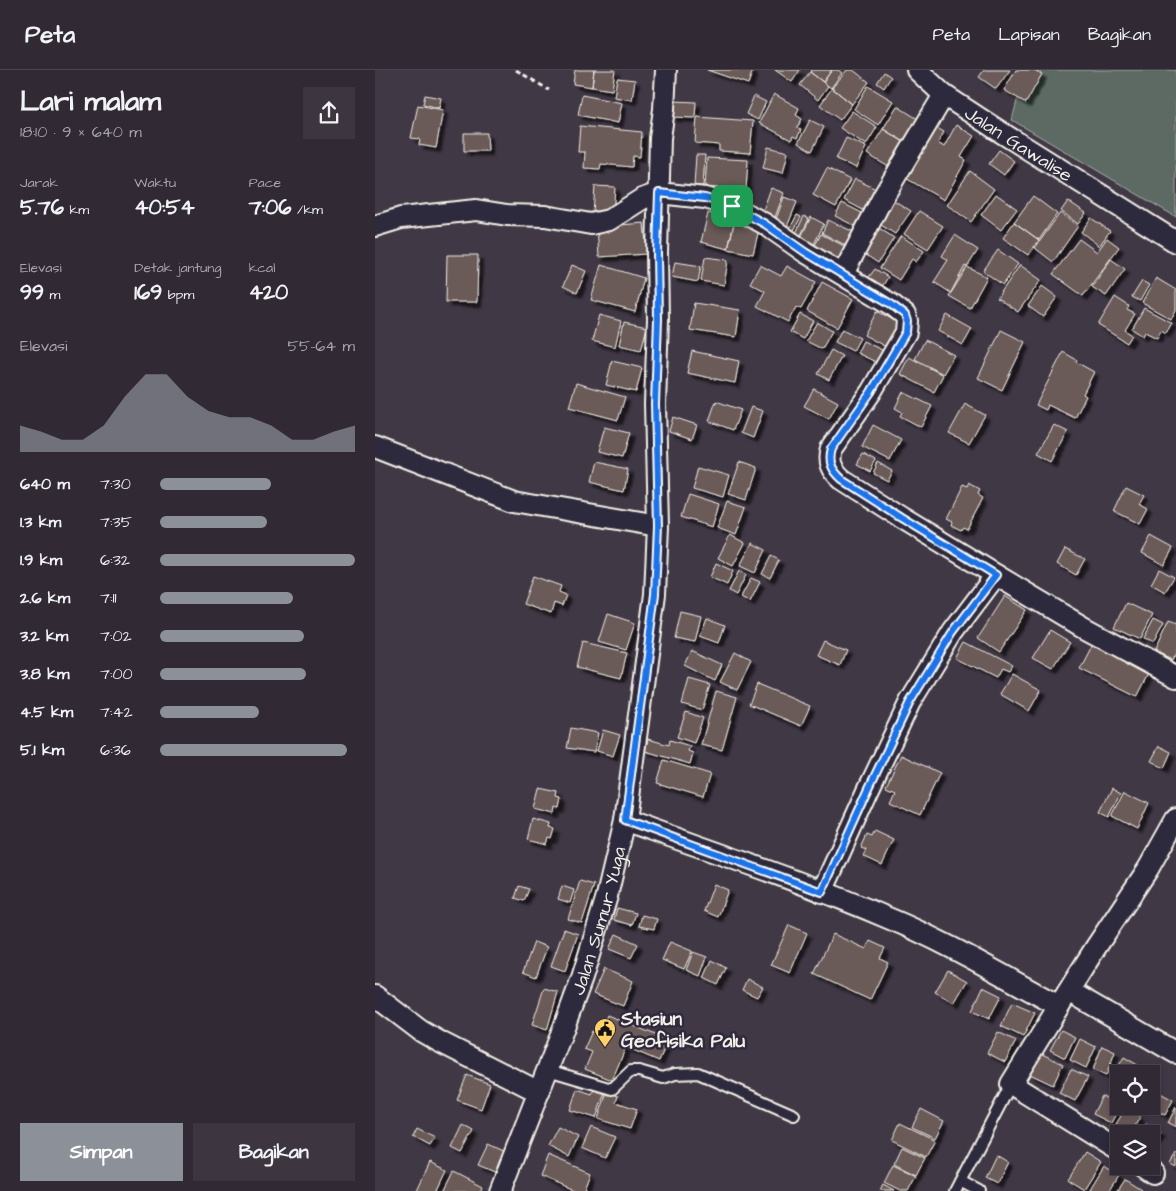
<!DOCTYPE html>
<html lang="id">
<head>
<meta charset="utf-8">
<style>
  :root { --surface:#312a34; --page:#3d3640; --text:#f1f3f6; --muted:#a8a7ac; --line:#4c464f; --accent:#8c9099 }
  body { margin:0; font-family:"Architects Daughter",sans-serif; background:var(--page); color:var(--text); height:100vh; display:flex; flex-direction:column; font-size:19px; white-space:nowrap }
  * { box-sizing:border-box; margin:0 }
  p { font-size:16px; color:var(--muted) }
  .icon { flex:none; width:28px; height:28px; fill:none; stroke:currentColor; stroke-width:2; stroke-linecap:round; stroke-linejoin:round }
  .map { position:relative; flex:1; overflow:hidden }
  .side { display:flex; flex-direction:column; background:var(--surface); width:375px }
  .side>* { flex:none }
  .controls { position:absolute; left:735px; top:995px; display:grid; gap:10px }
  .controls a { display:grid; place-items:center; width:50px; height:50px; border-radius:0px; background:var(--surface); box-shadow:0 2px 8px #0003,0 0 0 1px var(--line); font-size:25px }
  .pin { position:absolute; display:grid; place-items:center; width:42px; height:42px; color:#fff; margin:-21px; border-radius:10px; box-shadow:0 2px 8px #0006 }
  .round { display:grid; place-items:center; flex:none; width:52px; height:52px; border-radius:0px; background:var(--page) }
  .headline { display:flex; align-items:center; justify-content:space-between; height:85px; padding:0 20px }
  h1 { font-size:28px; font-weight:700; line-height:38px }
  .metrics { display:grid; grid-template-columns:repeat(3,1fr); gap:8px; height:85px; padding:5px 20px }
  .metrics div { display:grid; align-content:center }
  .metrics b { font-size:21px; font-weight:700 }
  .metrics small { font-size:14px; font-weight:400 }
  .metrics p { font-size:14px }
  .chart { height:140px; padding:10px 20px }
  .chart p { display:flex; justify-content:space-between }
  .chart svg { width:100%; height:90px; margin-top:5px; fill:var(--accent); opacity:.7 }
  .primary-button { display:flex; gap:10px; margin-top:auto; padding:10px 20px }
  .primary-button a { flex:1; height:58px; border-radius:0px; background:var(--accent); color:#fff; font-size:20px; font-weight:700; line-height:58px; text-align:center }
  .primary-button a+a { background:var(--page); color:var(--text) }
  ul { padding:0 20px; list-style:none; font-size:16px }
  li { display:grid; grid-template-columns:80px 60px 1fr; align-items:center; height:38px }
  li i { height:12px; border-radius:6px; background:var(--accent) }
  header { display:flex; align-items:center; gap:30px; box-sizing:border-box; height:70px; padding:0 25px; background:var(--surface); border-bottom:1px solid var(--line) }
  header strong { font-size:24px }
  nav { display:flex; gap:28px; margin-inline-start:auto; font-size:18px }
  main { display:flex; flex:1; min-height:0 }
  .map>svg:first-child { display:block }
  .green { fill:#5b6b63; stroke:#a8aea6 }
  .building { fill:#6a5a58; stroke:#f4f1e8; filter:url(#shadow) }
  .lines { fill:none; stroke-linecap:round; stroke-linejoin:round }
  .lane-casing { stroke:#f4f1e8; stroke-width:14 }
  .street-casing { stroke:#f4f1e8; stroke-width:24 }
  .path { stroke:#f4f1e8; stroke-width:3; stroke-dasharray:5 4; stroke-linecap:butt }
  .lane { stroke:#2f2a3d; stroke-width:10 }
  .street { stroke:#2f2a3d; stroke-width:20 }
  .route-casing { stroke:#fff; stroke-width:10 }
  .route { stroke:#1a73e8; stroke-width:6 }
  .labels { text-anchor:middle; stroke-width:5; stroke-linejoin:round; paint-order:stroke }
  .street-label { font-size:19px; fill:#f4f1e8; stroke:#2f2a3d }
  .poi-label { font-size:19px; font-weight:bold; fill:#f4f1e8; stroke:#2f2a3d; text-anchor:start }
</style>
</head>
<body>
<header>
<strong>Peta</strong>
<nav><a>Peta</a><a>Lapisan</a><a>Bagikan</a></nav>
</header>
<main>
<section class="side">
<div class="headline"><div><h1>Lari malam</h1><p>18:10 · 9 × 640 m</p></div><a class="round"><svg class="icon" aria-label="share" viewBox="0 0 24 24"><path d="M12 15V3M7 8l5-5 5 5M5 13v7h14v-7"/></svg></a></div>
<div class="metrics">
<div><p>Jarak</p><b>5.76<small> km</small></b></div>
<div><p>Waktu</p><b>40:54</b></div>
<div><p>Pace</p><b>7:06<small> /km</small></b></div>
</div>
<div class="metrics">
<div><p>Elevasi</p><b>99<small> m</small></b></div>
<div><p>Detak jantung</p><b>169<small> bpm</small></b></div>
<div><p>kcal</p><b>420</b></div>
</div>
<div class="chart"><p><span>Elevasi</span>55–64 m</p>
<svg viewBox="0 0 160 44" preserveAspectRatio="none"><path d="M0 44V31L10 34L20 38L30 38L40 31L50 17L60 6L70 6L80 17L90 24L100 27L110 27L120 31L130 38L140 38L150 34L160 31V44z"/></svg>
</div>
<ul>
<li><b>640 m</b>7:30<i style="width:57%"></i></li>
<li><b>1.3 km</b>7:35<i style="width:55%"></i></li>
<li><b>1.9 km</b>6:32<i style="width:100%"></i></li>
<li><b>2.6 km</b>7:11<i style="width:68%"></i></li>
<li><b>3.2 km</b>7:02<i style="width:74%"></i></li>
<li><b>3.8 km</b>7:00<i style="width:75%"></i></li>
<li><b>4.5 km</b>7:42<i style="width:51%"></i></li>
<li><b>5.1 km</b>6:36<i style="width:96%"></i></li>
</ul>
<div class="primary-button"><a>Simpan</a><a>Bagikan</a></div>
</section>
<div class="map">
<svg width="801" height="1121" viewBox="0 0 801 1121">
  <defs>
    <filter id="shadow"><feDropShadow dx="4.5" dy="4.5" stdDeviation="1" flood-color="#0009"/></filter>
  </defs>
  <rect width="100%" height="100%" fill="#413845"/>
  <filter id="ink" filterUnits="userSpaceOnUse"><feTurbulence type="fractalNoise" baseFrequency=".02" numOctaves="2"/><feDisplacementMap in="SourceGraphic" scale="10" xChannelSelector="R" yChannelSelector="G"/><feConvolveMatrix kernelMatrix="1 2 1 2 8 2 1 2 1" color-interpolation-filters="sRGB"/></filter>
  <g filter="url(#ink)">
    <path class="green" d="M645,0H801V147L637,50L649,4Z"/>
    <path class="building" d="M200,0H219L217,17L198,14Z
      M219,0H240L237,20L217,17Z
      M332,0H378L373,14Z
      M400,0H425L417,12Z
      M437,0H457L448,12L435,2Z
      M457,0H463L467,3L456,18L448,12Z
      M472,0H478L494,12L477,34L457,18Z
      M609,0H635L621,19L604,7Z
      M641,0H659L667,4L651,33L629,20Z
      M435,2L453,16L443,30L425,15Z
      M509,2L516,7L509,18L502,13Z
      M242,8L260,10L257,30L239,27Z
      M493,16L518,31L503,55L479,39Z
      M457,18L477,34L465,50L445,35Z
      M399,24L424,38L421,45L427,49L422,58L426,60L422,68L418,66L416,70L384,53Z
      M50,25L66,28L64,38L48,34Z
      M207,25L247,33L243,53L203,45Z
      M379,26L391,32L383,50L371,44Z
      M298,31L321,32L320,48L297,47Z
      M43,35L68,40L61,78L44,75L45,69L36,68Z
      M522,36L546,51L532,74L508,59Z
      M477,41L502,57L491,75L465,58Z
      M322,47L378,51L375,83L344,81V75L320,73Z
      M435,50L449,57L437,81L423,73Z
      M556,55L569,62L563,73L569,77L581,55L599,66L586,87L591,90L569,130L527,106Z
      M205,56L267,62L265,87L258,86L257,97L226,94L225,99L209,98L210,82H203Z
      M508,59L533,74L517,99L492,84Z
      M89,63H112L113,81H89Z
      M471,68L491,77L481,98L461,89Z
      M393,77L413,82L408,103L388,98Z
      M624,80L639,91L629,105L614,94Z
      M321,85H330L328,116H319Z
      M332,88L373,90L371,120L330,117Z
      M452,98L475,110L461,137L438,125Z
      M595,101L619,119L596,152L572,135Z
      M480,109L503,120L492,142L469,130Z
      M220,116L240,117L238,145L218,144Z
      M396,118L409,123L400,147L387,143Z
      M621,124L642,139L626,160L606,145Z
      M658,126L682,144L664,170L639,152Z
      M409,127L422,132L412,157L400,152Z
      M515,128L536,141L520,164L500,151Z
      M693,131L711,143L703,154L686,141Z
      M467,133L491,145L484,158L460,146Z
      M544,141L568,156L553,179L529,164Z
      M333,143L360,149L353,179L326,172Z
      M685,143L703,156L678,192L660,178Z
      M422,145L426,147L418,162L414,160Z
      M429,146L434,149L426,165L421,163Z
      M436,147L449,154L439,174L426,167Z
      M716,148L735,161L724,176L706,162Z
      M360,149L385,155L378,184L353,179Z
      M453,150L481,163L474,177L447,163Z
      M639,152L664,170L653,185L628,168Z
      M269,153L272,184L224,187L222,157Z
      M501,156L519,168L503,193L485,181Z
      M446,164L473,178L464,196L436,183Z
      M580,165L603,180L576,223L559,212L573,190L567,186Z
      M526,166L549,181L541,192L537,189L524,210L505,198Z
      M732,168L744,177L708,226L678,204L704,169L722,182Z
      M623,180L643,194L628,215L608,201Z
      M72,185H103L102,232H71Z
      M330,187L353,190L349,215L326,211Z
      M736,189L750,199L731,226L717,217Z
      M300,192L326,196L323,212L297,207Z
      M197,195L211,201L202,223L188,216Z
      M226,195L269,208L260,242L216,230Z
      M385,195L406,206L412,196L441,212L426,239L421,237L413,252L382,236L390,221L375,213Z
      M645,195L666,210L643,242L622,228Z
      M590,196L612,207L595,238L574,226Z
      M500,199L513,207L505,220L491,211Z
      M781,208L801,220V240L796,249L767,233Z
      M767,211L774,215L765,231L757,227Z
      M447,212L478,229L462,258L432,241Z
      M667,216L682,227L668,247L653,236Z
      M740,227L754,236L752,240L760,244L750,260L757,265L752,273L723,255Z
      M319,233L365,240L361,267L315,260Z
      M769,238L797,253L791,263L786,260L782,268L770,262L768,266L757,259Z
      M502,241L524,253L511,277L489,265Z
      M425,244L438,251L428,269L415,262Z
      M224,245L246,251L240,277L217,271Z
      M572,245L597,259L588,275L563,261Z
      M249,252L272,257L266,280L244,275Z
      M442,252L457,261L447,279L431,271Z
      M467,259L485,268L478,281L460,272Z
      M626,260L650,272L627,320L603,308Z
      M550,270L579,285L568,304L540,289Z
      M488,271L509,281L503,293L482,283Z
      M456,280L467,286L454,310L443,304Z
      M317,281L364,291L360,313L312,303Z
      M688,282L702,290L701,292L719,302L708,324L711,326L700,348L673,335L671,340L661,335Z
      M534,287L568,305L559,322L525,304Z
      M237,291L267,298L261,322L231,315Z
      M201,313L250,327L243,350L194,337Z
      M439,319L463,332L454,349L429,336Z
      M528,322L557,336L546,357L525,346L527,342L520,338Z
      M341,331L366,340L358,360L334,351Z
      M590,334L610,345L594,373L574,363Z
      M376,337L388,341L378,368L366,363Z
      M298,347L322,355L317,369L294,361Z
      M498,355L526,370L515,391L487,377Z
      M679,355L693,362L677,391L663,383Z
      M229,357L254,363L247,388L222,382Z
      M488,384L501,391L495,401L482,394Z
      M219,392L253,399L249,420L214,412Z
      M364,392L381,398L371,430L353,424Z
      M503,393L517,401L512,410L498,403Z
      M323,396L354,405L348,427L317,418Z
      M594,415L605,421L603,425L608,428L592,459L588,457L586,460L576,455L577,452L571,449L587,417L592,419Z
      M751,416L769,425L764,434L773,439L765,454L739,441Z
      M313,424L344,434L337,457L306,447Z
      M352,431L371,437L361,465L342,458Z
      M355,465L370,473L358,496L343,488Z
      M776,466L798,478L789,495L767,483Z
      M377,473L391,480L380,503L365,496Z
      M690,479L710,489L701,505L682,494Z
      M396,486L404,490L395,508L387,504Z
      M341,493L358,501L352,515L335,507Z
      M784,499L799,507L790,522L776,514Z
      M364,501L371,505L361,525L354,521Z
      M158,506L186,516L184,522L191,525L187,536L179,533L176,544L148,534Z
      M376,508L385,512L375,532L366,527Z
      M630,526L652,540L624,582L603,568Z
      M751,533L777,545L765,569L739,557Z
      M305,541L326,546L320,572L299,568Z
      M233,544L260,553L251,580L224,572Z
      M332,548L350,555L344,573L325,566Z
      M778,550L788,555L778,574L768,569Z
      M793,552L801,555V579L796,590L779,582Z
      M675,560L695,572L678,599L658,588Z
      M448,570L471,580L465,595L441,585Z
      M591,572L637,596L633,602L626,599L621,608L582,588Z
      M208,573L252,583L246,608L202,597Z
      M717,573L775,602L762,627L704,598Z
      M317,581L347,595L340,611L310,596Z
      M360,583L376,592L362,620L345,612Z
      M637,604L666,620L654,641L625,624Z
      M314,609L335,615L327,640L307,634Z
      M382,614L435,636L426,656L374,634Z
      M341,621L362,627L347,680L326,675Z
      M311,642L328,648L319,673L302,667Z
      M196,658L223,663L219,682L192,678Z
      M228,660L245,665L238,686L222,681Z
      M273,669L294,675L295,670L315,676L313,681L318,683L315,694L270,681Z
      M784,676L796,682L789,698L776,691Z
      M526,685L565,703L545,745L515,731L520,720L511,716Z
      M289,690L335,704L328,727L282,713Z
      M737,718L746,723L734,747L725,742Z
      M165,719L184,723L183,728L187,729L185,739L181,738L180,744L160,739Z
      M750,721L774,733L762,759L737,746Z
      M158,749L176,754L175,758L180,759L177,769L174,768L172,774L153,769Z
      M500,761L519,770L507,795L488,786L491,780L486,778L492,765L497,767Z
      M205,811L219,815L207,853L193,849Z
      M339,814L353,820L343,847L329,841Z
      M144,816L154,819L149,831L140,828Z
      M187,816L199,820L195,833L183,829Z
      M242,838L261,843L257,855L239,850Z
      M267,845L282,849L279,859L264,856Z
      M414,855L432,863L415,903L396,895Z
      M189,859L203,864L190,901L176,896Z
      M241,864L263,874L256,888L234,879Z
      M458,864L491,879L495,871L510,878L505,888L513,892L495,930L439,904Z
      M159,872L172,877L161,907L148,902Z
      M295,872L317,881L309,899L287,890Z
      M318,882L332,887L325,906L311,900Z
      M337,890L351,898L343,915L329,908Z
      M229,899L258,911L248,936L218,924Z
      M573,900L592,911L579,933L560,922Z
      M372,909L388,917L382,927L367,920Z
      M608,917L626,926L614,949L597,941Z
      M169,918L183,922L172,960L157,955Z
      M637,933L660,943L648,967L626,956Z
      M232,945L293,970L284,991L251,977L237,1010L210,999L217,982L209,979L217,961L224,964Z
      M686,960L700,967L690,988L675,980Z
      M623,962L641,971L630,992L612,983Z
      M705,969L721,977L711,998L695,990Z
      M727,976L740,982L731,1006L718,1000Z
      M665,983L688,994L678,1015L655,1004Z
      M749,987L766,997L762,1004H744V1016L735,1011Z
      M696,999L713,1007L700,1031L684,1023Z
      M92,1005L115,1014L106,1039L82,1030Z
      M202,1019L217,1024L219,1019L230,1022L221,1048L195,1040Z
      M778,1019L798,1030L790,1045L774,1036H776V1023Z
      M232,1022L243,1026L241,1032L262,1039L255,1059L223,1049Z
      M727,1026L745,1036L736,1053L718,1044Z
      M801,1037V1057L793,1053Z
      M751,1038L765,1047L756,1063L741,1054Z
      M546,1039L569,1051L560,1068L537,1057Z
      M525,1053L560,1070L551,1087L517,1070Z
      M771,1054L786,1064L776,1078V1064H764Z
      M88,1055L99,1061L87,1083L77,1078Z
      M183,1057L203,1067L194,1087L173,1076Z
      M216,1057L240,1067L230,1088L207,1078Z
      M42,1059L60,1068L55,1076L38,1067Z
      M113,1074L131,1082L122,1103L103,1095Z
      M527,1077L550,1088L541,1105L519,1094Z
      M710,1082L726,1092L709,1119L693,1109Z
      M801,1084V1097L795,1094Z
      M173,1085L215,1103L208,1121H200L165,1106Z
      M621,1085L633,1092L622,1114L610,1108Z
      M55,1092L72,1100L62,1121H44L42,1120Z
      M518,1095L541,1106L533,1121H525L509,1113Z
      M729,1096L744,1105L734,1121H718L715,1119Z
      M79,1101L108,1116L105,1121H69Z
      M750,1109L766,1119L764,1121H742Z
      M508,1115L519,1121H505Z"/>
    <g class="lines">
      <g class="lane-casing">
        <path id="lane" d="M173,1000L237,1019L256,1001H264L288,1008L300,1004L323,1003L419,1045
          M585,1111L604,1121
          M580,1121L636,1014"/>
      </g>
      <g class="street-casing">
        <g id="street">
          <path id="s1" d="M542,0L569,25L624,61L801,172"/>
          <path d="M0,156L26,148L101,140L132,145L170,146L216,154L234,150L267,129L284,123L330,128L357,136L390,154L430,182L516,234L530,245L532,251L531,262L496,322L456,379C452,392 456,400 466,409L527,448L621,505"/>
          <path d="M468,204L508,127L569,25"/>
          <path d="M0,377L139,431L283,456"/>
          <path d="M250,750C338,782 427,811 513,848C572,872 628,906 684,936L721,877L773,799L801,749"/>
          <path d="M447,822L493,720L535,632L578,562L621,505L708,557L801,607"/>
          <path d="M694,921L801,983"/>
          <path d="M0,926L46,961L65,972L164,1022"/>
          <path d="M684,936L636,1014L744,1081"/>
          <path d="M768,1096L778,1103"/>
          <path id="s2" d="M125,1121L186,965L207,908L232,826L250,750L280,524L283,456L280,334L283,249L282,183L285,68L289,39L291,0"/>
        </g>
      </g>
      <path class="path" d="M141,0L174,20"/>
      <use href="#lane" class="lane"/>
      <use href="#street" class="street"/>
    </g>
  </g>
  <g class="lines" filter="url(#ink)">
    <g class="route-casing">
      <path id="route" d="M284,123L330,128L357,136L390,154L430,182L516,234L530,245L532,251L531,262L496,322L456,379C452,392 456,400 466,409L527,448L621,505L578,562L535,632L493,720L447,822L250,750L280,524L283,456L280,334L283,249L282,183Z"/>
    </g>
    <use href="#route" class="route"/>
  </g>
  <defs>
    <g id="civic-pin" transform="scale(1.125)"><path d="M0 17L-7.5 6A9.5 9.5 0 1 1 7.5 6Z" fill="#ffd166" stroke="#2f2a3d"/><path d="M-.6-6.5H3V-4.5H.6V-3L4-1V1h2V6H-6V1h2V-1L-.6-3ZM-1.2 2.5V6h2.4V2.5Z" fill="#111"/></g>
  </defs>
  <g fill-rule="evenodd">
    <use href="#civic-pin" x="230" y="959"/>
  </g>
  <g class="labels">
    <g class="street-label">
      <text dy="7" stroke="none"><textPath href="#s1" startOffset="126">Jalan Gawalise</textPath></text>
      <text dy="7" stroke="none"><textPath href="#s2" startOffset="288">Jalan Sumur Yuga</textPath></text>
    </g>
    <g class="poi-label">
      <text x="246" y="955">Stasiun<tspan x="246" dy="22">Geofisika Palu</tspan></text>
    </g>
  </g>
</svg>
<div class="controls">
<a><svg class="icon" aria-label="locate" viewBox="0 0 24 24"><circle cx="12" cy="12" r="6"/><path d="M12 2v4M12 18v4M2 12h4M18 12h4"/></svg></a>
<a><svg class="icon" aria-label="layers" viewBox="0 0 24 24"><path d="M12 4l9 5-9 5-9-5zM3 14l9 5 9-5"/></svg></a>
</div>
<div class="pin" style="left:357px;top:136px;background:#1e9e55"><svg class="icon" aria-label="arrive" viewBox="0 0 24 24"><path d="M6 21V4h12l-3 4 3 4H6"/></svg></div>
</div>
</main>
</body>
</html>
